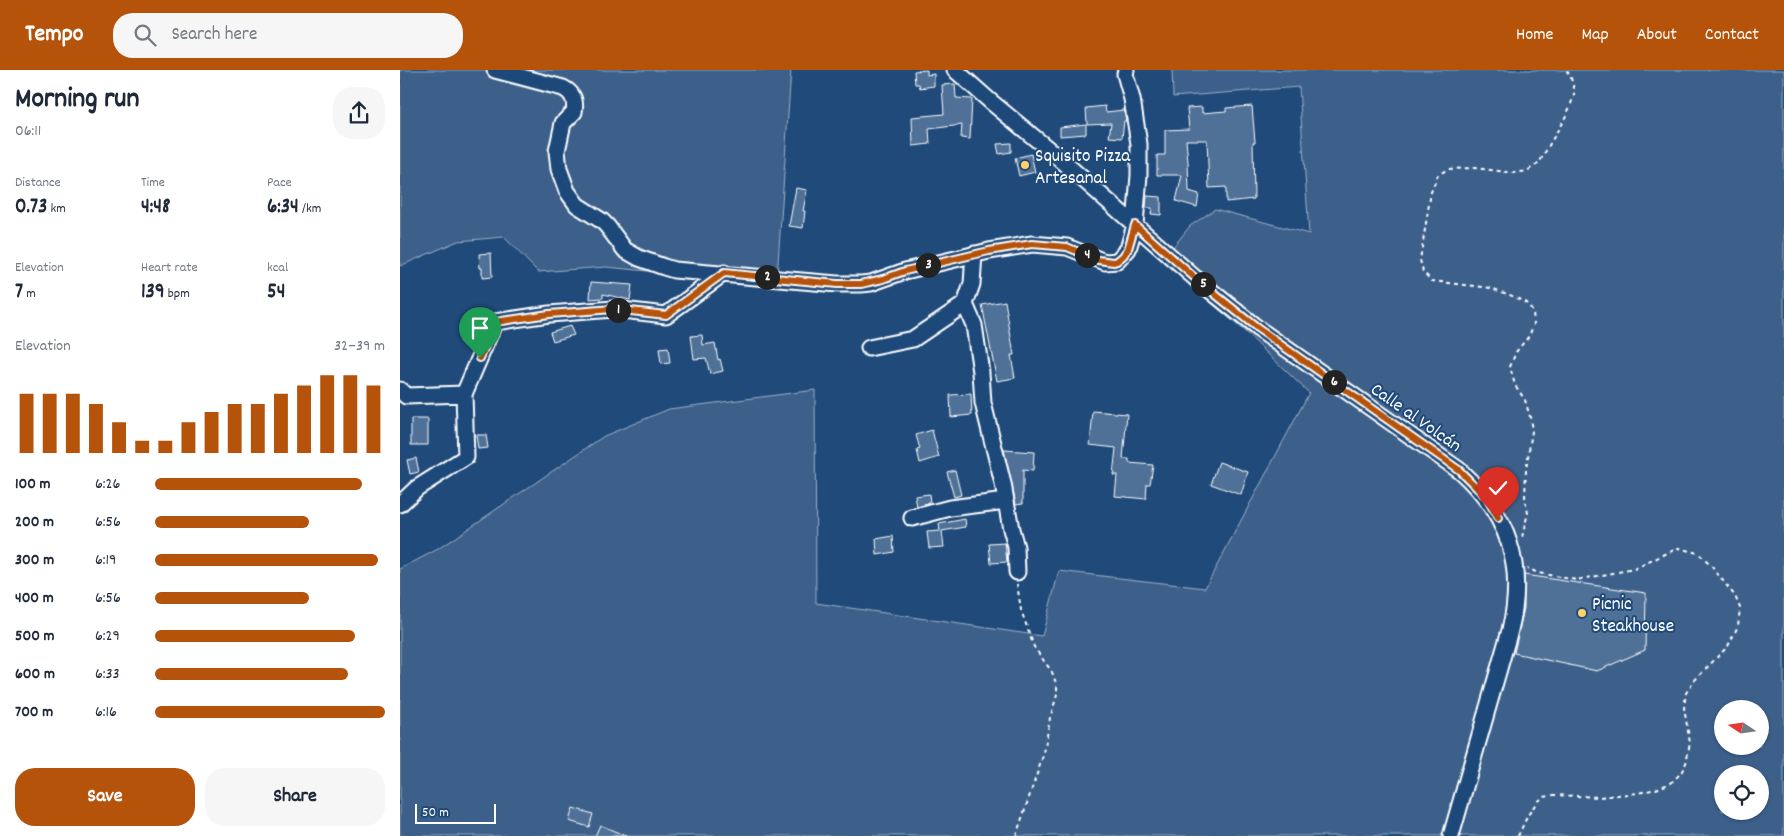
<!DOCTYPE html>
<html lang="en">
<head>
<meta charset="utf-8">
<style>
  :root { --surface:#fff; --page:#f6f6f7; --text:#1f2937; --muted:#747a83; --accent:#b45309 }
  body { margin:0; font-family:Dekko,sans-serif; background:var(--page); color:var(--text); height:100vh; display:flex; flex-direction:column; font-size:19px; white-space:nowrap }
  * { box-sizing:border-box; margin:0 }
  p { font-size:16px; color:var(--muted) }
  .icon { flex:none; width:28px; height:28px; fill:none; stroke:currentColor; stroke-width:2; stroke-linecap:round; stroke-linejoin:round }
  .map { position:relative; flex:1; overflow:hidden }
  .drawer { display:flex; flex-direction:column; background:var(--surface); width:400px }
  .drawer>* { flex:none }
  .needle { width:32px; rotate:283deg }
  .buttons { position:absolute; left:1314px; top:630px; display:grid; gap:10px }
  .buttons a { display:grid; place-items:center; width:55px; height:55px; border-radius:50%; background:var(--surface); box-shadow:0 1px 4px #0004; font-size:25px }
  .scale { position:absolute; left:15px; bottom:12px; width:81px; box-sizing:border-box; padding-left:5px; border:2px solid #fff; border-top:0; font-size:14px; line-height:18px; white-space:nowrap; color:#fff; -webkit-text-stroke:4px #1f4a7a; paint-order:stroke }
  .pin { position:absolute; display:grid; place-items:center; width:42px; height:42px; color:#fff; margin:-51px -21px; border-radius:50% 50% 50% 0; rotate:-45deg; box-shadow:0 0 5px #0007 }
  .pin .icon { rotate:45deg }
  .km { position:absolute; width:25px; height:25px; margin:-12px; border-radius:50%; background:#222; color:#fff; font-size:14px; line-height:25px; text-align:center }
  .round { display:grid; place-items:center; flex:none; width:52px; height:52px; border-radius:20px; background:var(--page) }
  .head { display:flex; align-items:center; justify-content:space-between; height:85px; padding:0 15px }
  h1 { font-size:28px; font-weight:800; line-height:38px }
  .metrics { display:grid; grid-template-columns:repeat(3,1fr); gap:8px; height:85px; padding:5px 15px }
  .metrics div { display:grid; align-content:center }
  .metrics b { font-size:21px; font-weight:800 }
  .metrics small { font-size:14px; font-weight:400 }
  .metrics p { font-size:14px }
  .chart { height:140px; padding:10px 15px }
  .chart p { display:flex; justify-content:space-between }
  .chart svg { width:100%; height:90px; margin-top:5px; stroke:var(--accent); stroke-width:6 }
  .action { display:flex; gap:10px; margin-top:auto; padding:10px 15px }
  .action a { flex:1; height:58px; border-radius:20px; background:var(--accent); color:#fff; font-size:20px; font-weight:800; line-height:58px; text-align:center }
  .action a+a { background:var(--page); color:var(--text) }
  ul { padding:0 15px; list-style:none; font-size:16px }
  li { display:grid; grid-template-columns:80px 60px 1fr; align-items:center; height:38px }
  li i { height:12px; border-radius:6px; background:var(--accent) }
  header { display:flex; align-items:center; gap:30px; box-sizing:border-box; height:70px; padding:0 25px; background:var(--accent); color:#fff }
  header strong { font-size:24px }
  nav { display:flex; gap:28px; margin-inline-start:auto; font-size:18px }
  .search { width:350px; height:45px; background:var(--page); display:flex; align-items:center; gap:12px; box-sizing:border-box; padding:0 18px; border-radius:20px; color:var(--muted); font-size:19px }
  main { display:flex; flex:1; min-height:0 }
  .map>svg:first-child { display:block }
  .green { fill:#3c618b; stroke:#9eb0c5; fill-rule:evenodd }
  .building { fill:#507197; stroke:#fff }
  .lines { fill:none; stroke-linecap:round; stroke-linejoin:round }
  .minor-casing { stroke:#fff; stroke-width:19 }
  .path { stroke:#fff; stroke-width:2; stroke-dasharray:4 4; stroke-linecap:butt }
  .minor { stroke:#1f4a7a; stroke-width:15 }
  .route-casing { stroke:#fff; stroke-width:10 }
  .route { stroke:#b45309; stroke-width:6 }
  .poi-dot { fill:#ffd166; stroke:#1f4a7a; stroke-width:2 }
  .labels { text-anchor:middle; stroke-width:4; stroke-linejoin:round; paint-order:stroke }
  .poi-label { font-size:19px; fill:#fff; stroke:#1f4a7a; text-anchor:start }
  .street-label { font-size:19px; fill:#fff; stroke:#1f4a7a }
</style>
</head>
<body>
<header>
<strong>Tempo</strong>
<div class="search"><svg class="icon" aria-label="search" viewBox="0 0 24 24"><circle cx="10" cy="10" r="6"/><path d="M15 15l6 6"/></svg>Search here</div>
<nav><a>Home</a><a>Map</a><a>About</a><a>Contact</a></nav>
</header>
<main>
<section class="drawer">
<div class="head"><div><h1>Morning run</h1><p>06:11</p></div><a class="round"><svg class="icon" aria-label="share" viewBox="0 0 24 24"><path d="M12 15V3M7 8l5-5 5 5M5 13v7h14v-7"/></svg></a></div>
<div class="metrics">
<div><p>Distance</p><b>0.73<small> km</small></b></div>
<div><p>Time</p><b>4:48</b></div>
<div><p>Pace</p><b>6:34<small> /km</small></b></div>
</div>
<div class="metrics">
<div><p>Elevation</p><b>7<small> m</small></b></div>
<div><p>Heart rate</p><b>139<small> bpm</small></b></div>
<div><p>kcal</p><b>54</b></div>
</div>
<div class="chart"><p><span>Elevation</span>32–39 m</p>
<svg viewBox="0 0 160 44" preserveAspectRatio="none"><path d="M5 44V15M15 44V15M25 44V15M35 44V20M45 44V29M55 44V38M65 44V38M75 44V29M85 44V24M95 44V20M105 44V20M115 44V15M125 44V11M135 44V6M145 44V6M155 44V11"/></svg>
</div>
<ul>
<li><b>100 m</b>6:26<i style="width:90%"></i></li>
<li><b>200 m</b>6:56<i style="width:67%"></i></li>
<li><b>300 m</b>6:19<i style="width:97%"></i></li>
<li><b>400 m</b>6:56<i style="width:67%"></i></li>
<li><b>500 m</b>6:29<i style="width:87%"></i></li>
<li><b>600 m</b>6:33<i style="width:84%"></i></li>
<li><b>700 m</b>6:16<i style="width:100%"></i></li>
</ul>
<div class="action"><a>Save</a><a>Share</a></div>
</section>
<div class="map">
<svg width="1384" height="766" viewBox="0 0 1384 766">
  <rect width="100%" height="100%" fill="#1f4a7a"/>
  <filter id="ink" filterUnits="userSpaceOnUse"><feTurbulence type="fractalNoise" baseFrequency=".02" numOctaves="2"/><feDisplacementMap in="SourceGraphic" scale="10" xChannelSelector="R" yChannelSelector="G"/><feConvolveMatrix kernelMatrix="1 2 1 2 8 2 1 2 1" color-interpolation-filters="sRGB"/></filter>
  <g filter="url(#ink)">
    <path class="green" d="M0,0H391L377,208L299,206L206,197L138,202L104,167L58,171L0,196Z
      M772,0H1384V766H0V499L38,479L204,366L269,339L415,320L416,533L642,566L659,501L805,518L909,323L843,260L762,191L790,156L815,139L909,164L899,17L773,27ZM1322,639H1360V676H1322ZM1322,704H1360V741H1322Z"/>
    <path class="building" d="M527,0V5L534,4V16L520,18L519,14H515L514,1Z
      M555,14L556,28L572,29L570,69L561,68L562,55L529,59L530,74L513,76L512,47L544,44L542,15Z
      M705,36L706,42L724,40L726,51H724L722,68L709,67L711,53L687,54L686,38Z
      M852,36L855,72H853L854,129L826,132V117L809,118L807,70H786L788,92L789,121L799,124L797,137L776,131L782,105H757V85H765V60L789,59L787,38L802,37V43L826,41V38Z
      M686,54V64L660,66V57Z
      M611,73V82L599,84L597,74Z
      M631,84L635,102L619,106L615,88Z
      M396,118L407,120L403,141H405L403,158L389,156Z
      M747,126L761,127V145L751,144L752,138H746Z
      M91,183L92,207L82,208V198H80L79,184Z
      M191,212L232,215L230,230L203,224V228L190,229Z
      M605,231L614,285H611L615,308L597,311L582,235Z
      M170,256L174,265L153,271L150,262Z
      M302,265L303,275L315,273L318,290L320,289L323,301L310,304L306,288L294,289L291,266Z
      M268,278L270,293L261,294L259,279Z
      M571,324L572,345L551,347L550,325Z
      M693,341L727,344L723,389H729V393L753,395L750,414H747L746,429L715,426L717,405H713L716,378L690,375Z
      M11,349H28V375H11Z
      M532,360L539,387L520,393L517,380L520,379L516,365Z
      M76,365H86L88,378L78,379Z
      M604,380L634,382L633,401L623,400V433L616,434Z
      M16,388L19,402L10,404L7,390Z
      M819,392L848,402L841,425L811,414Z
      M555,400L561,425L554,427L547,402Z
      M529,424L530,433L517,437L515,426Z
      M565,449L566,457L542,461L544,477L529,478L527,462L540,461L539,454Z
      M493,466L494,482L477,485L476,469Z
      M605,473L607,492L591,493L589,474Z
      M1124,505L1246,523L1245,580L1197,601L1114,583L1124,538Z
      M173,738L193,744L189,757L169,751Z
      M200,755L226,766H195Z"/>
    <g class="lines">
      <g class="minor-casing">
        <path id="minor" d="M95,0L163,18C173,23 176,31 174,42L163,53L157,81L159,99L167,121L177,135L202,151L207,156L225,180L239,188L264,197L274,200L437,214H461L471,213L505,201L589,181L632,174L667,177L705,192L717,191L728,179L735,155L739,105V74L732,29L725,4L726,0
          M555,0L590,31L659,88L795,208L857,258L1059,400C1108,444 1126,495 1110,560L1051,766
          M574,184L572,214L565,234L574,255L581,302L583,333L603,414L611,459L616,477L617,502
          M469,278L513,269L565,234
          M0,320L6,326L64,324
          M0,434L17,418L66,387L64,324L95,252L149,244L213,239L266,245L324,203
          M512,448L550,438L606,431"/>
      </g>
      <path class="path" d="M1122,467L1128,443L1125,429L1126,400L1132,361L1130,347L1125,330L1115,315L1110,297L1116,282L1129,266L1134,254L1133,241L1126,233L1115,227L1091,218L1032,211L1023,202L1020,190L1031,122L1038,105L1048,99L1074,98L1114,103L1127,101L1139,93L1167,44L1174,26V18L1170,5L1166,0
        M616,766L644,683L650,648L657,625V616L652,602L634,577L621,540L617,514
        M1118,766L1128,745L1137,732L1144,727L1154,725L1199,727L1238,723L1256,719L1271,713L1281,703L1286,693L1290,673L1284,638L1286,623L1294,611L1328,576L1338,556L1340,538L1335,526L1312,497L1298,483L1278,478L1234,499L1176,510L1138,503L1127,498"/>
      <use href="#minor" class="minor"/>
    </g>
  </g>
  <g class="lines" filter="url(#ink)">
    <g class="route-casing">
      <path id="route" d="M80,288L95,252L149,244L213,239L266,245L324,203L437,214H461L483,209L505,201L589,181L632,174L667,177L698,190L714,192L717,191L723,186L728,179L735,155L795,208L857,258L1059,400L1087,428L1098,448"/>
    </g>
    <use href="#route" class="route"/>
  </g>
  <g class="poi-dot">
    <circle cx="625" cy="95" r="5"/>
    <circle cx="1182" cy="543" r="5"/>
  </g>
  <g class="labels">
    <g class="poi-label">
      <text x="635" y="91">Squisito Pizza<tspan x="635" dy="22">Artesanal</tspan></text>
      <text x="1192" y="539">Picnic<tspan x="1192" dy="22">Steakhouse</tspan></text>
    </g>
    <g class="street-label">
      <text transform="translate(1017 346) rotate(35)" y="7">Calle al Volcán</text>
    </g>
  </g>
</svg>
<div class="buttons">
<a><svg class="needle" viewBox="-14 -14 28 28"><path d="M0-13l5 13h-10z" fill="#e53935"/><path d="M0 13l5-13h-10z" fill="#747a83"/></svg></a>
<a><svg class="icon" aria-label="locate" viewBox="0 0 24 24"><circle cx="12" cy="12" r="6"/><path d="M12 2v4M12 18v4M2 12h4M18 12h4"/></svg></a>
</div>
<div class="scale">50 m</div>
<div class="pin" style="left:80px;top:288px;background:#1e9e55"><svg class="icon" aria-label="arrive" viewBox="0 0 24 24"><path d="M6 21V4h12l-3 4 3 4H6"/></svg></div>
<div class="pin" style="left:1098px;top:448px;background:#d93025"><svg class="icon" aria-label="check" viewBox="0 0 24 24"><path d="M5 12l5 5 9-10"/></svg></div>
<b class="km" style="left:218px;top:240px">1</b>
<b class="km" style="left:367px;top:207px">2</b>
<b class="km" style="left:528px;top:195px">3</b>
<b class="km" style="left:687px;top:185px">4</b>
<b class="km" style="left:803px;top:214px">5</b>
<b class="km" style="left:934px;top:312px">6</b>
</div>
</main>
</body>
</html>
